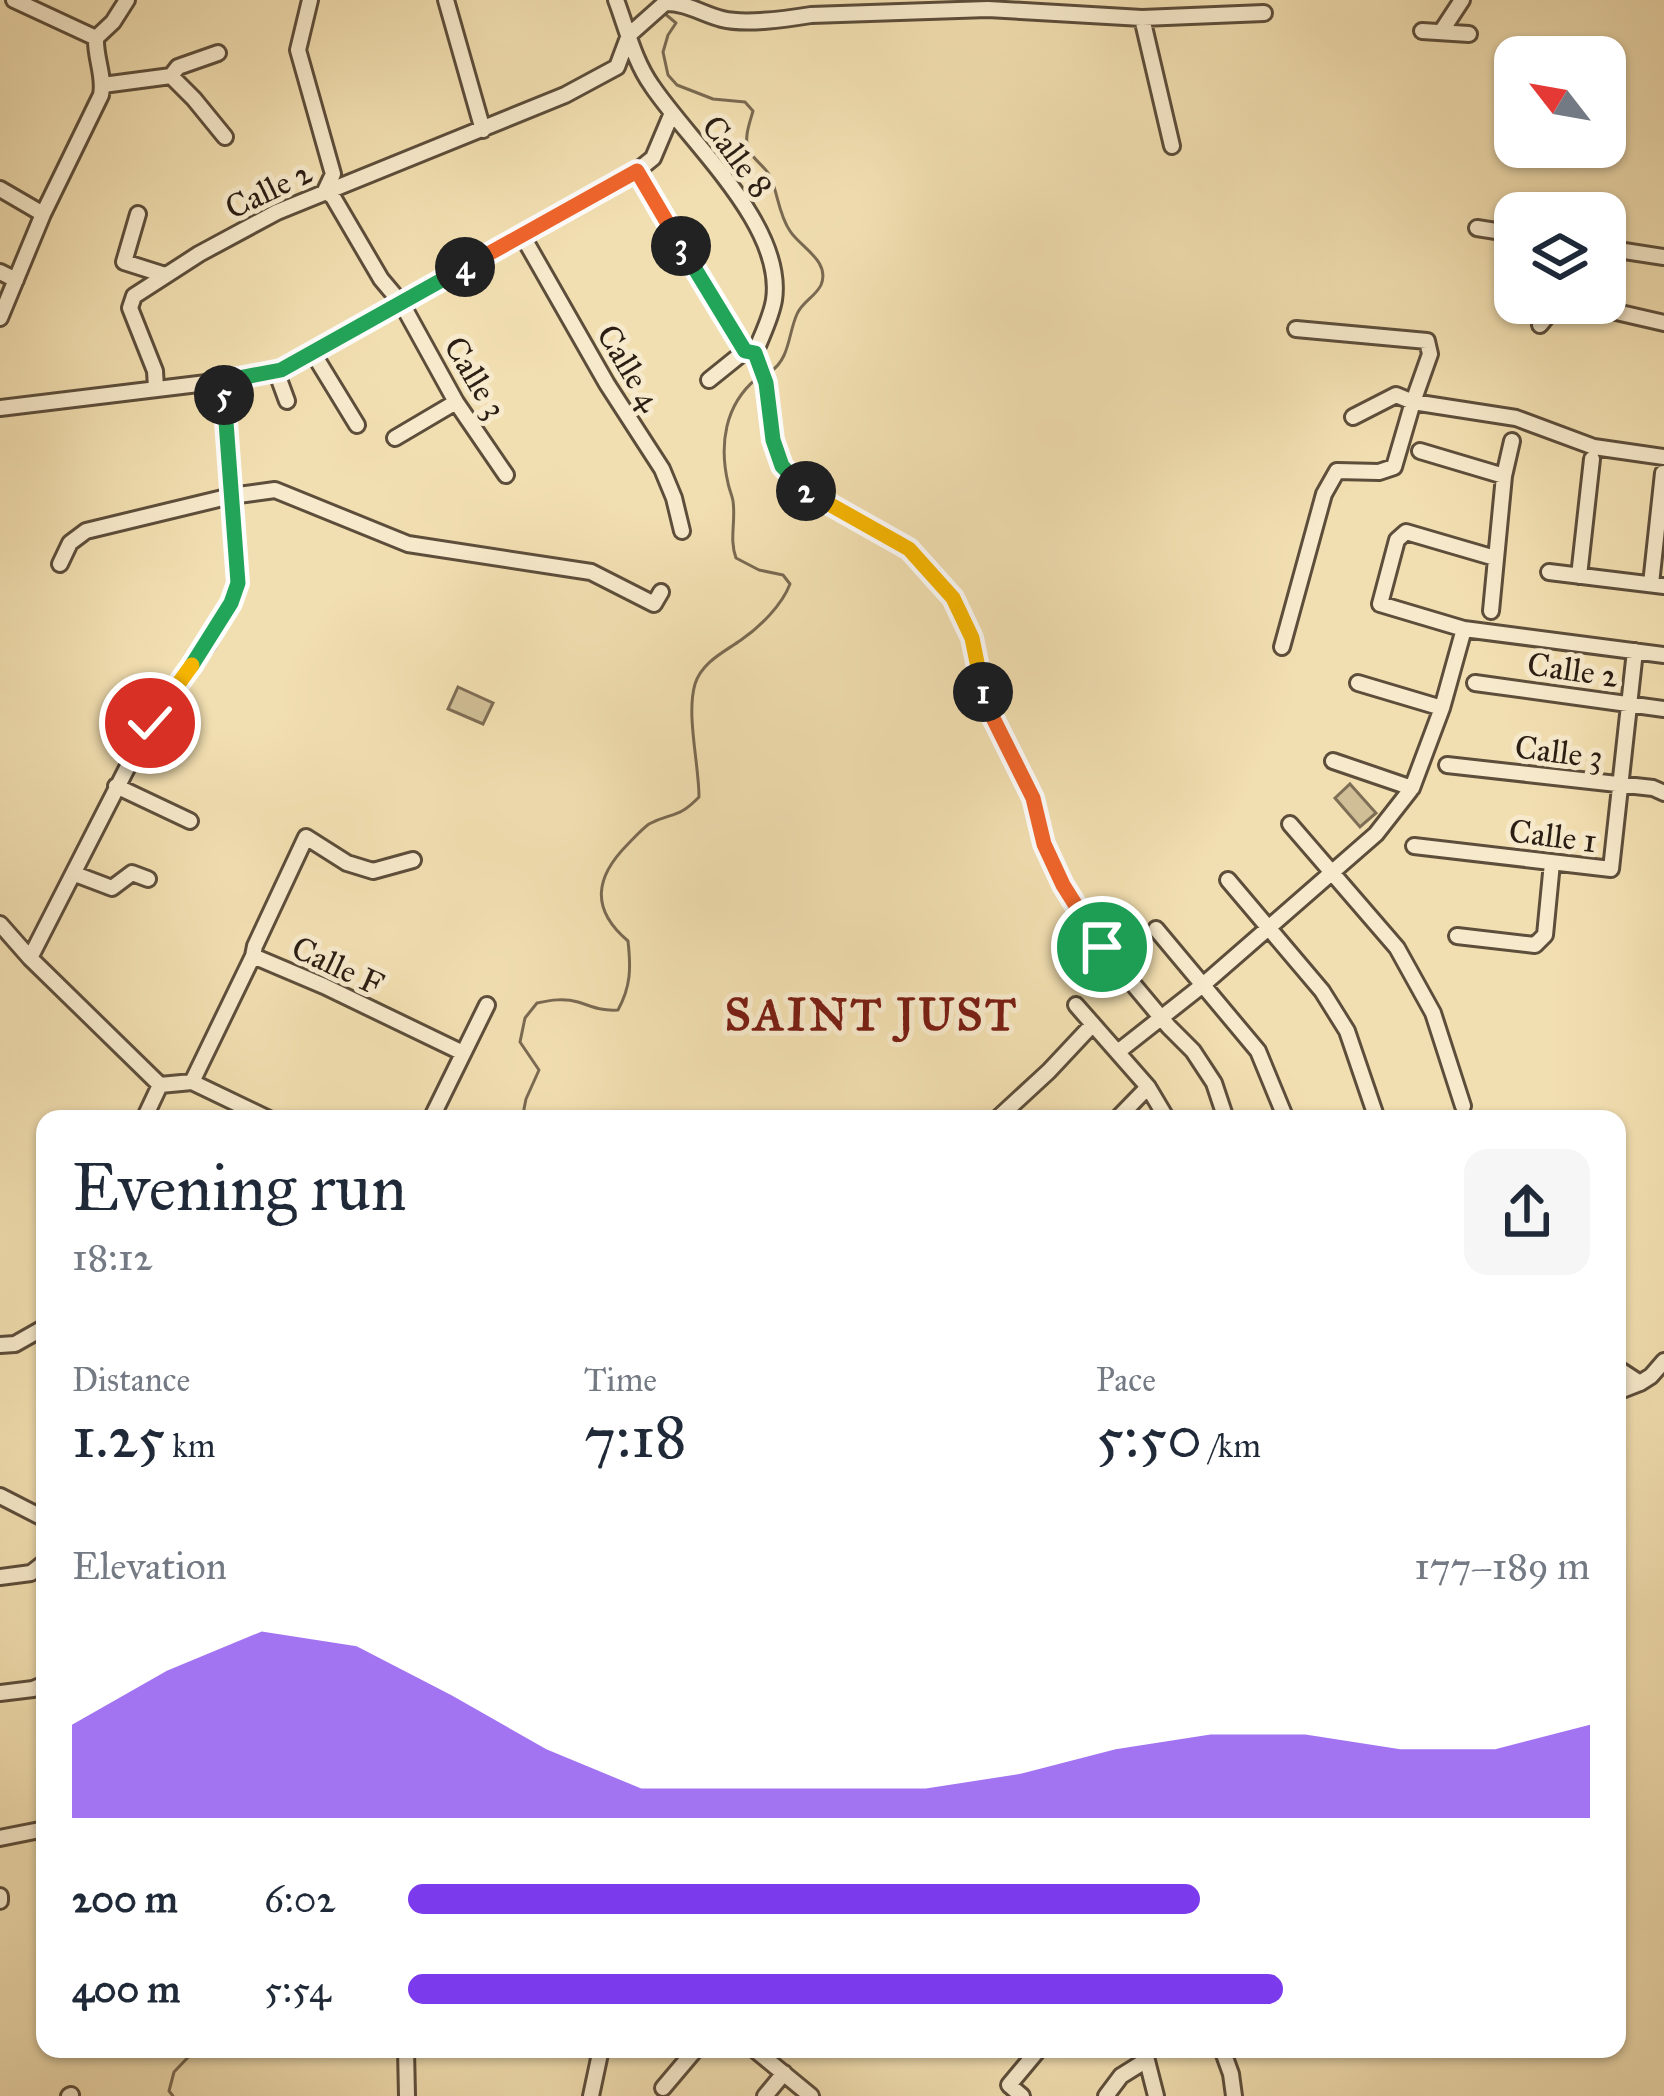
<!DOCTYPE html>
<html lang="en">
<head>
<meta charset="utf-8">
<style>
  :root { --surface:#fff; --page:#f6f6f7; --text:#1f2937; --muted:#747a83; --accent:#7c3aed }
  body { margin:0; font-family:"IM FELL Great Primer",serif; background:var(--page); color:var(--text); height:100vh; display:flex; flex-direction:column; font-size:45px; white-space:nowrap }
  * { box-sizing:border-box; margin:0 }
  p { font-size:39px; color:var(--muted) }
  .icon { flex:none; width:66px; height:66px; fill:none; stroke:currentColor; stroke-width:2; stroke-linecap:round; stroke-linejoin:round }
  .map { position:relative; flex:1; overflow:hidden }
  .side { position:absolute; left:36px; top:1110px; width:1590px; height:948px; display:flex; flex-direction:column; background:var(--surface); border-radius:24px; box-shadow:0 3px 9px #0004 }
  .side>* { flex:none }
  .needle { width:78px; rotate:301deg }
  .buttons { position:absolute; left:1494px; top:36px; display:grid; gap:24px }
  .buttons a { display:grid; place-items:center; width:132px; height:132px; border-radius:24px; background:var(--surface); box-shadow:0 3px 9px #0004; font-size:60px }
  .pin { position:absolute; display:grid; place-items:center; width:102px; height:102px; color:#fff; margin:-51px; border:6px solid #fff; border-radius:50%; box-shadow:0 3px 12px #0007 }
  .km { position:absolute; width:60px; height:60px; margin:-30px; border-radius:50%; background:#222; color:#fff; font-size:33px; line-height:60px; text-align:center }
  .round { display:grid; place-items:center; flex:none; width:126px; height:126px; border-radius:24px; background:var(--page) }
  .overview { display:flex; align-items:center; justify-content:space-between; height:204px; padding:0 36px }
  h1 { font-size:66px; font-weight:600; line-height:90px }
  .stats { display:grid; grid-template-columns:repeat(3,1fr); gap:18px; height:204px; padding:12px 36px }
  .stats div { display:grid; align-content:center }
  .stats b { font-size:60px; font-weight:600 }
  .stats small { font-size:33px; font-weight:400 }
  .stats p { font-size:33px }
  .chart { height:336px; padding:24px 36px }
  .chart p { display:flex; justify-content:space-between }
  .chart svg { width:100%; height:216px; margin-top:12px; fill:var(--accent); opacity:.7 }
  ul { padding:0 36px; list-style:none; font-size:39px }
  li { display:grid; grid-template-columns:192px 144px 1fr; align-items:center; height:90px }
  li i { height:30px; border-radius:15px; background:var(--accent) }
  .map>svg:first-child { display:block }
  .green { fill:#d0be96; stroke:#7e6e55; stroke-width:3 }
  .lines { fill:none; stroke-linecap:round; stroke-linejoin:round }
  .stream { stroke:#7a6a52; stroke-width:3 }
  .minor-casing { stroke:#5d4e3b; stroke-width:20 }
  .minor { stroke:#f7eacc; stroke-width:14 }
  .split-1-casing { stroke:#fff; stroke-width:24 }
  .split-2-casing { stroke:#fff; stroke-width:24 }
  .split-3-casing { stroke:#fff; stroke-width:24 }
  .split-4-casing { stroke:#fff; stroke-width:24 }
  .split-5-casing { stroke:#fff; stroke-width:24 }
  .split-6-casing { stroke:#fff; stroke-width:24 }
  .split-7-casing { stroke:#fff; stroke-width:24 }
  .split-1 { stroke:#f0652b; stroke-width:15 }
  .split-2 { stroke:#f5b400; stroke-width:15 }
  .split-3 { stroke:#22a559; stroke-width:15 }
  .split-4 { stroke:#f0652b; stroke-width:15 }
  .split-5 { stroke:#22a559; stroke-width:15 }
  .split-6 { stroke:#22a559; stroke-width:15 }
  .split-7 { stroke:#f5b400; stroke-width:15 }
  .labels { text-anchor:middle; stroke-width:10; stroke-linejoin:round; paint-order:stroke }
  .street-label { font-size:33px; fill:#2b1e14; stroke:#f7eacc }
  .district-label { font-size:45px; font-weight:bold; letter-spacing:3px; fill:#7a1f14; stroke:#f7eacc }
</style>
</head>
<body>
<div class="map">
<svg width="1664" height="2096" viewBox="0 0 1664 2096">
  <rect width="100%" height="100%" fill="#f2dfb1"/>
  <filter id="stains"><feTurbulence type="fractalNoise" baseFrequency=".00167" numOctaves="4"/><feColorMatrix values="0 0 0 0 .2 0 0 0 0 .09 0 0 0 0 .02 0 0 0 .5 -.17"/></filter>
  <radialGradient id="worn" r=".72"><stop offset=".6" stop-color="#630" stop-opacity="0"/><stop offset="1" stop-color="#630" stop-opacity=".3"/></radialGradient>
  <path class="green" d="M458,687L493,703L483,724L448,709Z
    M1350,784L1376,813L1360,827L1335,798Z"/>
  <g class="lines">
    <path class="stream" d="M664,13L676,23L668,35L663,52L668,75L677,85L713,99L745,102L753,111C750,122 744,137 748,148C752,160 767,167 771,178C778,195 779,215 790,231C800,247 831,261 821,285C816,296 802,302 797,314C788,334 790,359 770,372
      M522,1119L526,1099L539,1070L520,1042L525,1018L537,1003C551,1000 564,998 578,1002C594,1007 600,1011 618,1010C631,986 631,968 628,941C590,909 595,877 628,844C634,838 642,829 649,824C672,812 678,819 699,797C699,764 686,715 695,684C702,662 724,652 741,640C760,627 782,605 790,584L783,575L759,570L736,558C729,539 736,521 733,501C732,495 729,489 728,483C719,444 725,405 756,379
      M173,2096L169,2091L174,2072L196,2049"/>
    <g class="minor-casing">
      <path id="minor" d="M14,0L96,38
        M310,0L298,50L333,174L325,191L333,197L381,279L402,304L456,402L506,475
        M446,0L483,130
        M616,0C627,29 634,61 652,86C691,144 785,226 774,300C771,318 761,337 755,353
        M1142,18L1172,146
        M1422,31L1469,34
        M1441,32L1462,0
        M96,38L113,22L127,0
        M171,76L178,67L218,53
        M103,85L171,76L194,99L225,137
        M637,171L745,351L755,353
        M0,189L43,214
        M138,214L124,262L165,275
        M1477,228L1515,234
        M522,235L607,384L662,469L674,498L682,531
        M1605,248L1664,257
        M0,272L16,280
        M1577,303L1664,323
        M0,318L43,214L101,95C105,76 95,58 96,38
        M1540,325L1556,305L1565,303
        M313,353L357,425
        M755,353L766,383L773,440L782,466L808,494L909,549L953,598L972,638L985,702L1032,798L1044,844L1063,885L1102,947L1169,1027L1193,1051L1214,1083L1226,1119
        M276,371L287,401
        M709,380L745,351
        M156,388L155,371L130,308L134,296L199,254L277,212L565,95L617,67L629,35L665,3C688,3 700,13 722,19C746,25 786,19 811,15L988,9L1142,18L1264,13
        M0,408L223,381L281,370L637,171L653,158L672,113
        M1353,417L1396,395L1413,402L1516,418L1594,447L1664,457
        M395,438L456,402
        M1420,451L1504,476
        M1495,558L1406,532L1397,540L1380,604L1464,629L1664,655
        M60,564L70,543L86,531L231,496L275,490L408,544L591,572L654,604L661,592
        M1549,572L1664,586
        M1579,576L1592,459
        M1651,584L1663,473
        M1491,611L1504,476L1512,441
        M1282,647L1324,494L1337,471L1379,472L1394,467L1413,402L1430,354L1427,341L1296,329
        M1358,683L1442,708
        M1475,683L1664,709
        M1333,761L1412,788
        M1447,765L1653,788L1664,793
        M116,786L190,821
        M1290,824L1397,948L1433,1013L1463,1106
        M1414,846L1611,869L1635,651
        M75,874L112,888L132,873L148,879
        M1228,880L1322,991L1347,1031L1377,1119
        M0,924L30,958L160,1085
        M1156,929L1258,1051L1286,1119
        M1457,936L1535,945L1545,935L1552,863
        M253,956L324,986L463,1053
        M30,958L150,723L207,645L231,603L239,583L223,381
        M1076,1005L1148,1087L1167,1119
        M1119,1051L1204,984L1376,834L1412,788L1442,708L1464,629
        M192,1082L253,956L255,946L306,837L347,863L373,871L413,860
        M160,1085L192,1082L269,1119
        M144,1119L160,1085
        M431,1119L487,1005
        M997,1119L1049,1071L1093,1024
        M1117,1119L1148,1087
        M0,1345L15,1344L45,1327
        M1617,1368L1640,1383L1651,1376L1664,1361
        M1617,1392L1640,1383
        M0,1496L45,1519
        M0,1577L31,1573L45,1562
        M0,1693L33,1689L45,1684
        M0,1838L45,1829
        M0,1896V1901
        M406,2049L407,2096
        M754,2049L811,2096
        M1144,2049L1156,2096
        M1222,2049L1231,2074L1234,2096
        M663,2088L696,2049
        M69,2096L71,2095
        M591,2096L601,2049
        M765,2096L784,2073
        M1022,2096L1009,2085L1039,2049
        M1106,2096L1121,2076L1145,2061"/>
    </g>
    <use href="#minor" class="minor"/>
  </g>
  <g class="lines">
    <g class="split-1-casing">
      <path id="split-1" d="M983,692L985,702L1033,798L1044,844L1063,885L1102,947"/>
    </g>
    <g class="split-2-casing">
      <path id="split-2" d="M806,491L909,549L953,598L972,638L983,692"/>
    </g>
    <g class="split-3-casing">
      <path id="split-3" d="M681,246L745,351L755,353L766,383L773,440L782,466L806,491"/>
    </g>
    <g class="split-4-casing">
      <path id="split-4" d="M465,267L637,171L681,246"/>
    </g>
    <g class="split-5-casing">
      <path id="split-5" d="M224,395L223,381L281,370L465,267"/>
    </g>
    <g class="split-6-casing">
      <path id="split-6" d="M192,665L231,603L238,583L224,395"/>
    </g>
    <g class="split-7-casing">
      <path id="split-7" d="M150,723L192,665"/>
    </g>
    <use href="#split-1" class="split-1"/>
    <use href="#split-2" class="split-2"/>
    <use href="#split-3" class="split-3"/>
    <use href="#split-4" class="split-4"/>
    <use href="#split-5" class="split-5"/>
    <use href="#split-6" class="split-6"/>
    <use href="#split-7" class="split-7"/>
  </g>
  <g class="labels">
    <g class="street-label">
      <text transform="translate(738 156) rotate(53)" y="12">Calle 8</text>
      <text transform="translate(268 189) rotate(-26)" y="12">Calle 2</text>
      <text transform="translate(630 367) rotate(59)" y="12">Calle 4</text>
      <text transform="translate(476 377) rotate(59)" y="12">Calle 3</text>
      <text transform="translate(1573 669) rotate(8)" y="12">Calle 2</text>
      <text transform="translate(1559 751) rotate(7)" y="12">Calle 3</text>
      <text transform="translate(1553 835) rotate(7)" y="12">Calle 1</text>
      <text transform="translate(338 965) rotate(25)" y="12">Calle F</text>
    </g>
    <g class="district-label">
      <text x="872" y="1030">SAINT JUST</text>
    </g>
  </g>
  <rect width="100%" height="100%" filter="url(#stains)"/>
  <rect width="100%" height="100%" fill="url(#worn)"/>
</svg>
<div class="buttons">
<a><svg class="needle" viewBox="-14 -14 28 28"><path d="M0-13l5 13h-10z" fill="#e53935"/><path d="M0 13l5-13h-10z" fill="#747a83"/></svg></a>
<a><svg class="icon" aria-label="layers" viewBox="0 0 24 24"><path d="M12 4l9 5-9 5-9-5zM3 14l9 5 9-5"/></svg></a>
</div>
<div class="pin" style="left:1102px;top:947px;background:#1e9e55"><svg class="icon" aria-label="arrive" viewBox="0 0 24 24"><path d="M6 21V4h12l-3 4 3 4H6"/></svg></div>
<div class="pin" style="left:150px;top:723px;background:#d93025"><svg class="icon" aria-label="check" viewBox="0 0 24 24"><path d="M5 12l5 5 9-10"/></svg></div>
<b class="km" style="left:983px;top:692px">1</b>
<b class="km" style="left:806px;top:491px">2</b>
<b class="km" style="left:681px;top:246px">3</b>
<b class="km" style="left:465px;top:267px">4</b>
<b class="km" style="left:224px;top:395px">5</b>
<section class="side">
<div class="overview"><div><h1>Evening run</h1><p>18:12</p></div><a class="round"><svg class="icon" aria-label="share" viewBox="0 0 24 24"><path d="M12 15V3M7 8l5-5 5 5M5 13v7h14v-7"/></svg></a></div>
<div class="stats">
<div><p>Distance</p><b>1.25<small> km</small></b></div>
<div><p>Time</p><b>7:18</b></div>
<div><p>Pace</p><b>5:50<small> /km</small></b></div>
</div>
<div class="chart"><p><span>Elevation</span>177–189 m</p>
<svg viewBox="0 0 160 44" preserveAspectRatio="none"><path d="M0 44V25L10 14L20 6L30 9L40 19L50 30L60 38L70 38L80 38L90 38L100 35L110 30L120 27L130 27L140 30L150 30L160 25V44z"/></svg>
</div>
<ul>
<li><b>200 m</b>6:02<i style="width:67%"></i></li>
<li><b>400 m</b>5:54<i style="width:74%"></i></li>
</ul>
</section>
</div>
</body>
</html>
